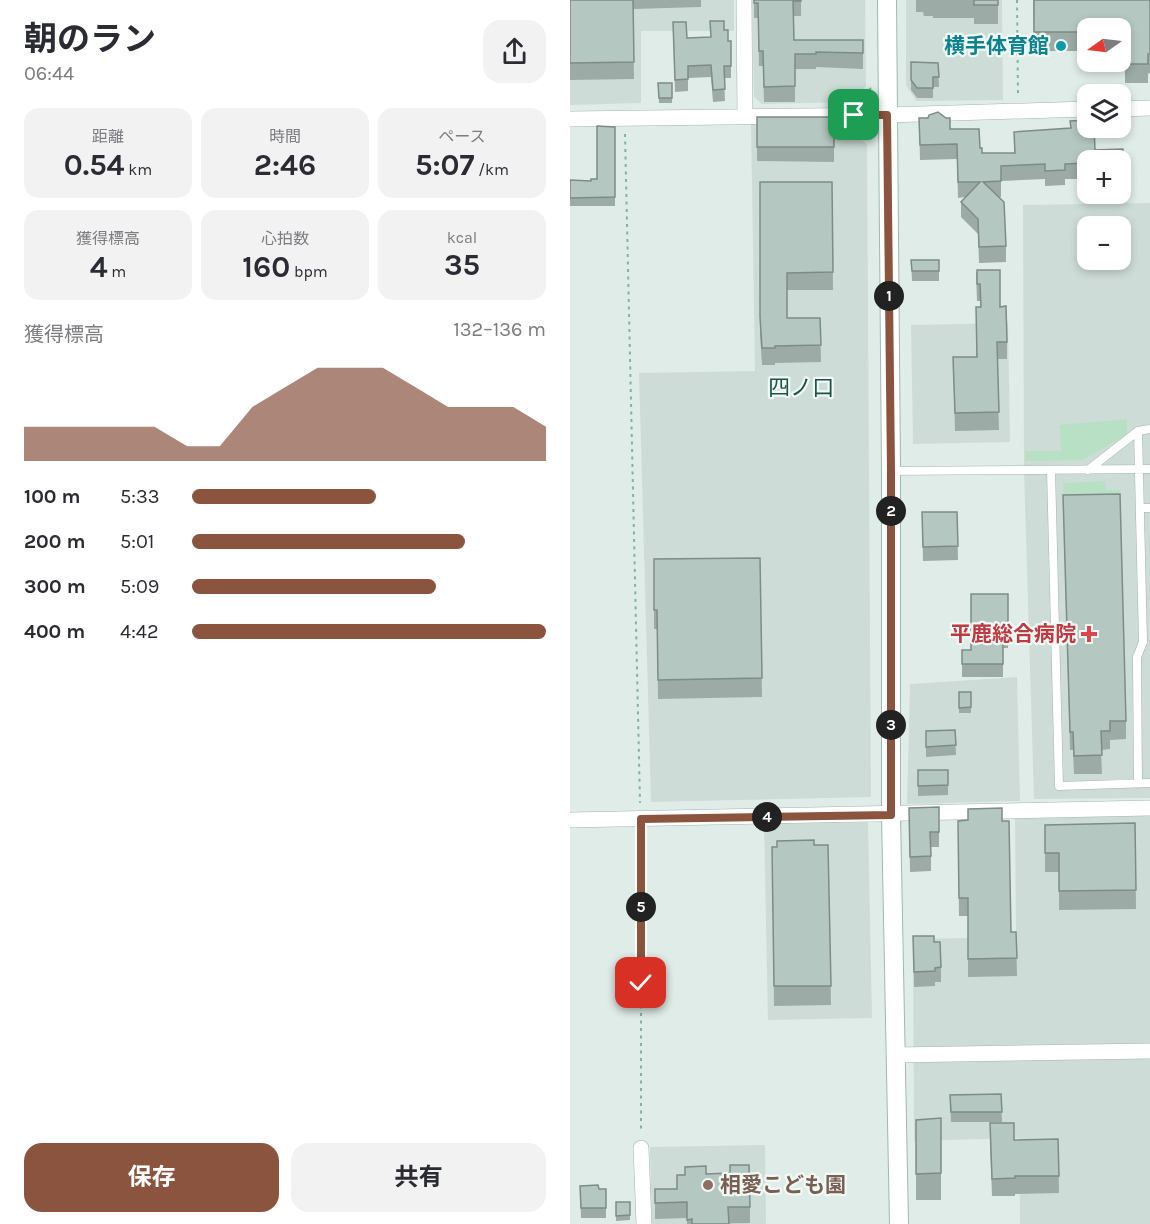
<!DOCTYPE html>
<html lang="ja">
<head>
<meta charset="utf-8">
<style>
  :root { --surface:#fff; --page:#f2f2f3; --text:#2b2b33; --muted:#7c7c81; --accent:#8a543f }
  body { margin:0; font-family:Karla,"Noto Sans JP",sans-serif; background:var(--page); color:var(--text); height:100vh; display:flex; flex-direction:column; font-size:22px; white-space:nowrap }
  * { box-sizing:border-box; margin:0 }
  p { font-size:20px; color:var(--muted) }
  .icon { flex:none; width:33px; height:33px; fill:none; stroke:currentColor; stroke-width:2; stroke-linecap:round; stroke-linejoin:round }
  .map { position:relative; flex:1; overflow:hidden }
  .drawer { display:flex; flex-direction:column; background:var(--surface); width:570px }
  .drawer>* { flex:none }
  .needle { width:39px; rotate:256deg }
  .buttons { position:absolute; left:507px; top:18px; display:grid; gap:12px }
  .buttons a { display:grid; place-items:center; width:54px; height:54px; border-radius:12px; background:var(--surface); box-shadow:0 3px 9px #0003; font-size:30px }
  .pin { position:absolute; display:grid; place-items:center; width:51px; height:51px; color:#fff; margin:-26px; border-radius:12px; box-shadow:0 3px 9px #0006 }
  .km { position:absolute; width:30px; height:30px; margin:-15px; border-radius:50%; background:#222; color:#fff; font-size:16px; line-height:30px; text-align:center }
  .round { display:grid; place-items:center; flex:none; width:63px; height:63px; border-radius:18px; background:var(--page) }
  .summary { display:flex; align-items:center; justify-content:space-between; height:102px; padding:0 24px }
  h1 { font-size:33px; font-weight:700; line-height:45px }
  .stats { display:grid; grid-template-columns:repeat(3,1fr); gap:9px; height:102px; padding:6px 24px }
  .stats div { display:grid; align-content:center; border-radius:15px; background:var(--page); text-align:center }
  .stats b { font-size:30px; font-weight:700 }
  .stats small { font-size:16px; font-weight:400 }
  .stats p { font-size:16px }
  .chart { height:168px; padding:12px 24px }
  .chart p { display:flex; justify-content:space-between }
  .chart svg { width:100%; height:108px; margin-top:6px; fill:var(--accent); opacity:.7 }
  .button { display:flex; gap:12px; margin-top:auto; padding:12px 24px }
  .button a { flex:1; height:69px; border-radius:18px; background:var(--accent); color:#fff; font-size:24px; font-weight:700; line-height:69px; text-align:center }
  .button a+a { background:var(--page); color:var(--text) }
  ul { padding:0 24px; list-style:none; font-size:20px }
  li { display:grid; grid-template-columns:96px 72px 1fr; align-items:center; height:45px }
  li i { height:15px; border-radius:8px; background:var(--accent) }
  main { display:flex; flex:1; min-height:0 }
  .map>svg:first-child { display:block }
  .built { fill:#cedcd7; fill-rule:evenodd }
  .grass { fill:#b7e0c5 }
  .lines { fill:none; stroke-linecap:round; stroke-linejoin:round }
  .lane-casing { stroke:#a2b4b0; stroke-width:9 }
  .street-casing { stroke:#a2b4b0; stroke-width:16 }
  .secondary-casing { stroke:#9eb9b2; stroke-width:20 }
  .path { stroke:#7eb3a6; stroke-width:2; stroke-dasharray:3 4.5; stroke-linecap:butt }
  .lane { stroke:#fff; stroke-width:8 }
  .street { stroke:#fff; stroke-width:15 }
  .secondary { stroke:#fff; stroke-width:18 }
  .wall { fill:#9caba6 }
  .building { fill:#b5c7c1; stroke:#7f8b87; stroke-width:1.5 }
  .route-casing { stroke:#fff; stroke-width:12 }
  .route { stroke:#8a543f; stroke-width:8 }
  .culture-dot { fill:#0f9aa8; stroke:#f1f9f5; stroke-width:2 }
  .health-dot { fill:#e0444e; stroke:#f1f9f5; stroke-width:2 }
  .education-dot { fill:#8d6e63; stroke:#f1f9f5; stroke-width:2 }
  .labels { text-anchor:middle; stroke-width:4.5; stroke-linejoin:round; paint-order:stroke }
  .culture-label { font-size:21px; font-weight:bold; fill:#0d838f; stroke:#f1f9f5; text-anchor:end }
  .health-label { font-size:21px; font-weight:bold; fill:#be3a42; stroke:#f1f9f5; text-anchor:end }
  .education-label { font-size:21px; font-weight:bold; fill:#785e54; stroke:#f1f9f5; text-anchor:start }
  .neighbourhood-label { font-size:22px; fill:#1a5249; stroke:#f1f9f5 }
</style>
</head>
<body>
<main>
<section class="drawer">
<div class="summary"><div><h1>朝のラン</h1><p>06:44</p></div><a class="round"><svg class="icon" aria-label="share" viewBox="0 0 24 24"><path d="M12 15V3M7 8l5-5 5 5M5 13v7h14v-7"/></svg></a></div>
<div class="stats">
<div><p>距離</p><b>0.54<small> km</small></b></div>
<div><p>時間</p><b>2:46</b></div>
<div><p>ペース</p><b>5:07<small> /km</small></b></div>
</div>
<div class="stats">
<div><p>獲得標高</p><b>4<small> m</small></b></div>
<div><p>心拍数</p><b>160<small> bpm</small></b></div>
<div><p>kcal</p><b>35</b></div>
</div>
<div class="chart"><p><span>獲得標高</span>132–136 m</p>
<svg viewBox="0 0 160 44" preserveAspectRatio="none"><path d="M0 44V30L10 30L20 30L30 30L40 30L50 38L60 38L70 22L80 14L90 6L100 6L110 6L120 14L130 22L140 22L150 22L160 30V44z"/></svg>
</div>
<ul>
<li><b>100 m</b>5:33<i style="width:52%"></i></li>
<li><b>200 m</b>5:01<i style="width:77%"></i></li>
<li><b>300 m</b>5:09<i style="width:69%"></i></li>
<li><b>400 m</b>4:42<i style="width:100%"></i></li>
</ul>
<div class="button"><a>保存</a><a>共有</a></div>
</section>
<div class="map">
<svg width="580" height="1224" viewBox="0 0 580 1224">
  <rect width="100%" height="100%" fill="#e0ece8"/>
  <path class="built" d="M0,0H164V31H71V103L0,105Z
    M182,0H295L296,86L282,102L192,104L184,97Z
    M336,0H432L433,100L346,101L336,85Z
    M274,122L297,145L301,797L81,802L69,373L185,371L181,123Z
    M580,203V798L464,799L454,471L453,205ZM518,226H550V260H518Z
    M438,323L440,442L343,444L341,325Z
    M447,677L450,801L337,804L340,684Z
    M580,813V1224H450L449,1138L344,1141L343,939L446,937L445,815Z
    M298,821L302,1018L198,1020L194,823Z
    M195,1145L196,1224H82L80,1147Z"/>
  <path class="grass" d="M557,419V435L512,460L455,461V451H491L490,425Z
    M535,481L536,490H550L551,509L495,511L493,483Z"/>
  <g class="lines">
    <g class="lane-casing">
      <path id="lane" d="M481,470L489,786L580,783
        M518,470L568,431L580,429
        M321,471L580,469
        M570,508H580
        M568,784L567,657L573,642L568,431"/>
    </g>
    <g class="street-casing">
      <path id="street" d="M174,0L175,116
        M550,109L580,108
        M0,119L317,115L518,109
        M0,820L580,808
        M326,1055L580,1051
        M71,1148L74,1224"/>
    </g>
    <g class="secondary-casing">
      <path id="secondary" d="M317,0L321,471V815L329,1224"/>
    </g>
    <path class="path" d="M447,0L448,96
      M289,101L301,88
      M55,134L70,803
      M71,833V1133"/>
    <use href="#lane" class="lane"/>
    <use href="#street" class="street"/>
    <use href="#secondary" class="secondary"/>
  </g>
  <path class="wall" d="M0,0H131V7L63,9L64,79L0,80Z
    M184,0H231V16H224V40H293V69L246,67V69H225V102H194L193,66H189L188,18H184Z
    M346,0H428V24H404V18H363V16H354L353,12H346Z
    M463,0H580V73L578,74V83H555V51H550V28H518V51H464Z
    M103,22L117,38L141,37L154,30L158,41H161V78H154L155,101L143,102L141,77L118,78V91L105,92Z
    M341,62L368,63L369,87H363V98H347L341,90Z
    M88,83H102V103H89Z
    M187,117H264V162L187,161Z
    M349,118L380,129L410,148L412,153H444V132L525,150L553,149V187H550V160H518V179H495V185L475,186V179L431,181V197H429L436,246V262L409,263L408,234L391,217V202L395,197L388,198L387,159L350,160Z
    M45,127V206H0V180L21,181L27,179Z
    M190,182H262L263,290H217V318H250L251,362L205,363V365H192L190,334Z
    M341,260H369V281H342Z
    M406,272L430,307L437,342V359H427L429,430L385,431L383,357H406V307H411L410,301H407Z
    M493,495L556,721V739L540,740V749L531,750L532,774H504L503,750H500Z
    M352,512H387L388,560L353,561Z
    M190,558L192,697L88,699L87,629H84V559Z
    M438,594V648H433V677H392V650H401Z
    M389,692H401V713H389Z
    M385,730L386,755L356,757V731Z
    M348,770H378V795L348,796Z
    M369,807V847H361V871L340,872L339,808Z
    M432,821L441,932H446L447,976L398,977V916H389L388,839Z
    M565,823L566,909L489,910V872H475V825Z
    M244,845H258L261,1005L204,1006L202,847Z
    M343,936L364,942L371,967V982H365V986L344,987Z
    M431,1094L432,1122H381L380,1095Z
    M371,1118V1200H346V1120Z
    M488,1139L489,1193L445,1194V1196H422L420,1141Z
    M136,1174L180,1207V1223L117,1224V1218L85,1219V1189H107V1175Z
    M10,1186L29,1189H36V1218H11Z
    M46,1202H60V1220L46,1221Z"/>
  <path class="building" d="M0,0H63L64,62L0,63Z
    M184,0H231V1H223L224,40H293V53L246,52V54H225V86L194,87L193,51H189L188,3H184Z
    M404,0H428V5H404Z
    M464,0H580V54H578V64H555V32H550V28H518V32H464Z
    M140,21H154V30H158V41H161V66H154L155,89L143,90L141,65L118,66V79L105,80L103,22H116L117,38L141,37Z
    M341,62L368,63L369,77H363V88H347L341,80Z
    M88,83H102V98H89Z
    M368,112L376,118H380V129H409L410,148H412V153H445L444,132L501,128L500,121L518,120V128H524L525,150L553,149V172H550V160H518V163L495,164V170L475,171V164L431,166V181L413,182L434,202L436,246L409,247L408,219L391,202L410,182H388L387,144L350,145L349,118H358L359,115Z
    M187,117H264V147H187Z
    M27,126L45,127V197L0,198V180L21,181V179H27Z
    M190,182H262L263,272L217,273V318H250L251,345L205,346V348H192L190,317Z
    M341,260H369V271H342Z
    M407,270H430V307L436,306L437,342H427L429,412L385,413L383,357H407L406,307H411L410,284H407Z
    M550,494L556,721H540V731H531L532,755L504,756L503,732H500L493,495Z
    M352,512H387L388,546L353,547Z
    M190,558L192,678L88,680L87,610H84V559Z
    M401,594H438V635H433V664H392V650H401Z
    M389,692H401V707L389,708Z
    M385,730L386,745L356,747V731Z
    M348,770H378V785L348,786Z
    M369,807V832H360L361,856L340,857L339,808Z
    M432,808V821H439L441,932H446L447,958L398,959V898H389L388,821L398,820V809Z
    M565,823L566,890L489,891V853H475V825Z
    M244,840V845H258L261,986H204L202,847H207V841Z
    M343,936H364V942H370L371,967L365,968V971L344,972Z
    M431,1094L432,1112H381L380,1095Z
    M371,1118V1173L346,1174V1120Z
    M420,1123H444V1140L488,1139L489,1176H445V1178L422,1179Z
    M160,1165H179L180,1207H158L159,1224H122V1219L117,1220V1202L85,1203V1189H107V1175H115V1167L136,1166V1174L160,1173Z
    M28,1185L29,1189H36V1208H11L10,1186Z
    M46,1202H60V1215L46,1216Z"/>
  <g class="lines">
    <g class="route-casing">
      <path id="route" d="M71,983V819L321,815V471L317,115H284"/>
    </g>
    <use href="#route" class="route"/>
  </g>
  <circle class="culture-dot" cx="491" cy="46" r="6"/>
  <path class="health-dot" d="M516 625h6v6h6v6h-6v6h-6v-6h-6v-6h6z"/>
  <circle class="education-dot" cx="138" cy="1185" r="6"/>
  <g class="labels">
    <g class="culture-label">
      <text x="479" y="53">横手体育館</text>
    </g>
    <g class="health-label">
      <text x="506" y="641">平鹿総合病院</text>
    </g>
    <g class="education-label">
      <text x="150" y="1192">相愛こども園</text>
    </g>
    <g class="neighbourhood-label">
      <text x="231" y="395">四ノ口</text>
    </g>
  </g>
</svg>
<div class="buttons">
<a><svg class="needle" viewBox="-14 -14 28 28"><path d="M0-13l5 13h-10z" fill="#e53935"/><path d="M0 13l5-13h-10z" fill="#7c7c81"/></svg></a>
<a><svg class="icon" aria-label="layers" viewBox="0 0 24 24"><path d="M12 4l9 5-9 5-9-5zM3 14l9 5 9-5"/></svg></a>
<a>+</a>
<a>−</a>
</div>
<div class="pin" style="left:284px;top:115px;background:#1e9e55"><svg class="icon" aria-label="arrive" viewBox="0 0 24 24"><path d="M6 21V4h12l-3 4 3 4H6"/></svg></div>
<div class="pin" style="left:71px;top:983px;background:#d93025"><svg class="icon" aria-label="check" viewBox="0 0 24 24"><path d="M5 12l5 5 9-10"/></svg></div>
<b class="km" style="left:319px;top:296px">1</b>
<b class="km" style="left:321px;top:511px">2</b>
<b class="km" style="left:321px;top:725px">3</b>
<b class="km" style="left:197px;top:817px">4</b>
<b class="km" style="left:71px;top:907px">5</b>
</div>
</main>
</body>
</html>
